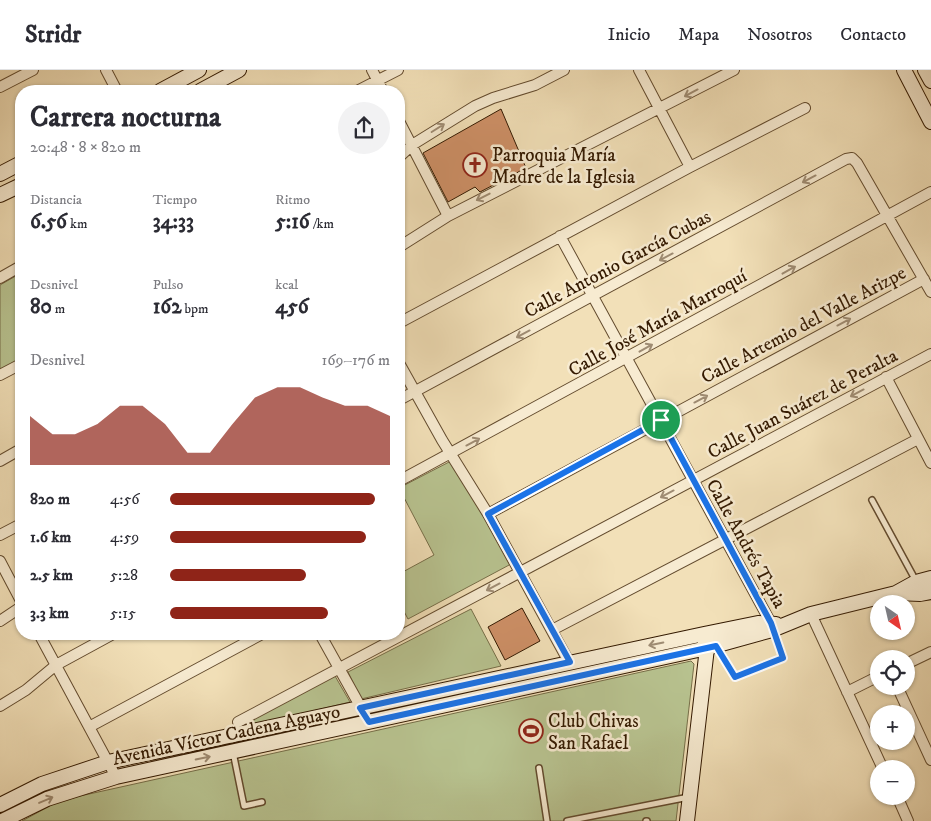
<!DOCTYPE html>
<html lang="es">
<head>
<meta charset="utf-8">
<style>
  :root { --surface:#fff; --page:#f2f2f3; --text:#2b2b33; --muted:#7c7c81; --line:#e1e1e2; --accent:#8f2418 }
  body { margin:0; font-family:"IM FELL DW Pica",serif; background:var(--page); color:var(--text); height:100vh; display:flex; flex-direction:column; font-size:19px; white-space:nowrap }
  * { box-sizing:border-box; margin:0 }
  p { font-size:16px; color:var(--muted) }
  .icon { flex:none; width:28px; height:28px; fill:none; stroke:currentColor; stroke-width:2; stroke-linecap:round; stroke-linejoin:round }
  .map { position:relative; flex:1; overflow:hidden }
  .sheet { position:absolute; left:15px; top:15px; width:390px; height:555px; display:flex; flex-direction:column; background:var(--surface); border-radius:20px; box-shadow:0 1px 4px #0004 }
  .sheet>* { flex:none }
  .needle { width:32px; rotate:146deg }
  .buttons { position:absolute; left:870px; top:525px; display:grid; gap:10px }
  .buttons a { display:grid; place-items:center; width:45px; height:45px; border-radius:50%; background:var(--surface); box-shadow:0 1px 4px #0004; font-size:25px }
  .pin { position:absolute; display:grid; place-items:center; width:42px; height:42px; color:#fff; margin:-21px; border:2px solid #fff; border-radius:50%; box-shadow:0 1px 5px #0007 }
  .round { display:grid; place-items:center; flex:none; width:52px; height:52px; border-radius:26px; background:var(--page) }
  .headline { display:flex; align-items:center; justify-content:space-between; height:85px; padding:0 15px }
  h1 { font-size:28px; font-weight:800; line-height:38px }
  .stats { display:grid; grid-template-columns:repeat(3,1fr); gap:8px; height:85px; padding:5px 15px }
  .stats div { display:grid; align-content:center }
  .stats b { font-size:21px; font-weight:800 }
  .stats small { font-size:14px; font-weight:400 }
  .stats p { font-size:14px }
  .chart { height:140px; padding:10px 15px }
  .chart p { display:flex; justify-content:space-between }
  .chart svg { width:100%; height:90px; margin-top:5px; fill:var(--accent); opacity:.7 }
  ul { padding:0 15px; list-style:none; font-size:16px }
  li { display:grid; grid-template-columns:80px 60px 1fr; align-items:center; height:38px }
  li i { height:12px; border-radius:6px; background:var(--accent) }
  header { display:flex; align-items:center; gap:30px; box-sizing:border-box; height:70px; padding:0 25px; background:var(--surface); border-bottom:1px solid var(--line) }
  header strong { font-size:24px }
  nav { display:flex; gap:28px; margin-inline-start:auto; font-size:18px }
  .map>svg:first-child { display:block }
  .green { fill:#b8c390; stroke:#766e48 }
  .building { fill:#ce9067; stroke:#331900 }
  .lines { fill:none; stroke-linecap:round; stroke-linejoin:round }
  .lane-casing { stroke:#634b2e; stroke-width:8 }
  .street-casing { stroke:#634b2e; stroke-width:12 }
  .secondary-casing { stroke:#331900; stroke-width:16 }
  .lane { stroke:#f7ebd1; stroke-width:5 }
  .street { stroke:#f7ebd1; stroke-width:10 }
  .secondary { stroke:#f7ebd1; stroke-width:14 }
  .oneway { stroke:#9f8c73 }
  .route-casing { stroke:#fff; stroke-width:10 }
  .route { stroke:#1a73e8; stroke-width:6 }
  .labels { text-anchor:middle; stroke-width:5; stroke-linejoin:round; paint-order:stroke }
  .poi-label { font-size:19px; fill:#331900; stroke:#f7ebd1; text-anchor:start }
  .street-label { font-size:19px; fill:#331900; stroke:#f7ebd1 }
</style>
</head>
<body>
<header>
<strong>Stridr</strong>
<nav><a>Inicio</a><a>Mapa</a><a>Nosotros</a><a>Contacto</a></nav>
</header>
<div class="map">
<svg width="931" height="751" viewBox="0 0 931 751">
  <rect width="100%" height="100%" fill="#f2e0b8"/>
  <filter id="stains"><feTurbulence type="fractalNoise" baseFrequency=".004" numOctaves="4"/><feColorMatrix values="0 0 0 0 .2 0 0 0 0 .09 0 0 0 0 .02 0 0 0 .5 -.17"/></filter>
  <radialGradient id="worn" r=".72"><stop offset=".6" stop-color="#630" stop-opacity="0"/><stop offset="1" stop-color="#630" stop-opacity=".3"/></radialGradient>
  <path class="green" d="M21,203V290L0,301V215Z
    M451,391L511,494L408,549L399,532V504L434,485L399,418Z
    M471,539L501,596L361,629L348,602Z
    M691,591L694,594L676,751H22L57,732L71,728Z
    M335,606L350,632L250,656L258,644Z"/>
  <path class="building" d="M501,39L526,98L480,122L475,117L448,132L423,83Z
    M522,538L540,571L505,590L488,557Z"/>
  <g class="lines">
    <g class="lane-casing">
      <path id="lane" d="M872,430L916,511
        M717,576L735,607L783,588L773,560
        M233,682L244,736L262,732
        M539,698L547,751
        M567,751L689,727
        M646,751H647"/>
    </g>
    <g class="street-casing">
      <path id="street" d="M106,0L117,21
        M372,0L383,21
        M639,0L690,97
        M0,17L33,0
        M357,21L398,0
        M399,51L448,146
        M399,87L412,75L475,36L493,28L535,15L564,0
        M560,166L771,553L772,559
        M399,177L448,146L734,0
        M0,208L21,196
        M399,253L690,97L805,38
        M399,293L442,370L488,444L569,592
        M0,305L21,294
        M886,307L931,393
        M399,330L846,89L852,88L857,93L931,222
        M0,391L21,379
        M399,411L931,122
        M488,444L924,209
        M0,465L21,454
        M0,491L21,531
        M811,544L883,699
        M0,551L21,537
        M552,560L918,369
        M39,564L116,707
        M320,564L369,652
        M906,594L931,582
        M897,616L931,690
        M847,622L879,606
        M0,636L26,620L56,595L113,564
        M238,652L931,284
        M89,657L262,564
        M897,726L908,751"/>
    </g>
    <g class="secondary-casing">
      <path id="secondary" d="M904,0L931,52
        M925,0L931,11
        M160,21L199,0
        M200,21L239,0
        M0,104L21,93
        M0,125L21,115
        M897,523L920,524L931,522
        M0,735L42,714L108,692L704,564L758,553L776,554
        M2,751L47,729L116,707L707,578L772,560L811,544L896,523L916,512L931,508
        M687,751L707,578L705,572"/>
    </g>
    <use href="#lane" class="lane"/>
    <use href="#street" class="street"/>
    <use href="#secondary" class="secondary"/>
  </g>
  <defs><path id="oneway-shaft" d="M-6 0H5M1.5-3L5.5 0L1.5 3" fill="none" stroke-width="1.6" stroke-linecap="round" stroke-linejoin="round" transform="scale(1.25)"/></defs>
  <g class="oneway">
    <use href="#oneway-shaft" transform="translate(691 23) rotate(152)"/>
    <use href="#oneway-shaft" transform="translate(438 58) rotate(-32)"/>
    <use href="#oneway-shaft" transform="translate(809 109) rotate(152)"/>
    <use href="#oneway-shaft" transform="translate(483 127) rotate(153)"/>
    <use href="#oneway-shaft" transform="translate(666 187) rotate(152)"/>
    <use href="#oneway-shaft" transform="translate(789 200) rotate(-29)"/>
    <use href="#oneway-shaft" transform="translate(844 252) rotate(-28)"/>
    <use href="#oneway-shaft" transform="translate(523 264) rotate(152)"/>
    <use href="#oneway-shaft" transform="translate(646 278) rotate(-29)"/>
    <use href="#oneway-shaft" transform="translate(857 323) rotate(152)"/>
    <use href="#oneway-shaft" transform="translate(701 329) rotate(-28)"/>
    <use href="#oneway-shaft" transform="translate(473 372) rotate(-28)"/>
    <use href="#oneway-shaft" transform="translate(667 424) rotate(152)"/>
    <use href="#oneway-shaft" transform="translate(493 517) rotate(152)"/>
    <use href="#oneway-shaft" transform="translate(656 574) rotate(168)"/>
    <use href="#oneway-shaft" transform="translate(203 688) rotate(-12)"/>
    <use href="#oneway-shaft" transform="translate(46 730) rotate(-23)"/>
  </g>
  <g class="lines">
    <g class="route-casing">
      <path id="route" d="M661,350L771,553L783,588L735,607L716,576L369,652L360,638L570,592L488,444Z"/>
    </g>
    <use href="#route" class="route"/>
  </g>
  <defs>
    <g id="church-ring" transform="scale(1.25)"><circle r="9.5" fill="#f7ebd1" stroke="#8f2418" stroke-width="1.5"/><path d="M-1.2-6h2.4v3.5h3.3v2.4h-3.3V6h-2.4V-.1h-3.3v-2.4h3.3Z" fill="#8f2418"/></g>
    <g id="stadium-ring" transform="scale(1.25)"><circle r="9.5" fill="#f7ebd1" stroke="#8f2418" stroke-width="1.5"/><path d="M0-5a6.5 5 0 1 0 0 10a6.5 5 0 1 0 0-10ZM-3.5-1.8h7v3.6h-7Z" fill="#8f2418"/></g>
  </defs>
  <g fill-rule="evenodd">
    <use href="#church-ring" x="475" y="95"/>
    <use href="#stadium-ring" x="531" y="661"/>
  </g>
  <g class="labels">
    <g class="poi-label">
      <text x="492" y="91">Parroquia María<tspan x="492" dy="22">Madre de la Iglesia</tspan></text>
      <text x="548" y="657">Club Chivas<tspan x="548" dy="22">San Rafael</tspan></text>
    </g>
    <g class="street-label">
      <text transform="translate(617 193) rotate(-28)" y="7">Calle Antonio García Cubas</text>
      <text transform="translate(657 252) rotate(-29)" y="7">Calle José María Marroquí</text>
      <text transform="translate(803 254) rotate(-28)" y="7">Calle Artemio del Valle Arizpe</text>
      <text transform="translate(802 333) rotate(-28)" y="7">Calle Juan Suárez de Peralta</text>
      <text transform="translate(747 473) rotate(61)" y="7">Calle Andrés Tapia</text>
      <text transform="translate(226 664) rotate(-12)" y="7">Avenida Víctor Cadena Aguayo</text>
    </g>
  </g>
  <rect width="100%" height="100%" filter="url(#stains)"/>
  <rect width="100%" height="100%" fill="url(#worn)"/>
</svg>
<div class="buttons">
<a><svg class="needle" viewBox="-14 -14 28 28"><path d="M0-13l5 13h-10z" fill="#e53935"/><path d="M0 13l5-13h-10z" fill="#7c7c81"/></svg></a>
<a><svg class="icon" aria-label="locate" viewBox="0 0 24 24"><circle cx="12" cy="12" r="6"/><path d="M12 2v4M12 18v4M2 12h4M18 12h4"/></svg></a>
<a>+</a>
<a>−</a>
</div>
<div class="pin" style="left:661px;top:350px;background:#1e9e55"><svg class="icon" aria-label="arrive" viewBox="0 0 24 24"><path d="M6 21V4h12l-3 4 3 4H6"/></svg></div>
<section class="sheet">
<div class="headline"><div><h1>Carrera nocturna</h1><p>20:48 · 8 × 820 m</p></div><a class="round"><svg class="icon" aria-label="share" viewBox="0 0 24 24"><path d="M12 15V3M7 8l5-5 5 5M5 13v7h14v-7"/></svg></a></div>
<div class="stats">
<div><p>Distancia</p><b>6.56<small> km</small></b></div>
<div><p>Tiempo</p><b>34:33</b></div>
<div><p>Ritmo</p><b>5:16<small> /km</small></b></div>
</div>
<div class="stats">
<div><p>Desnivel</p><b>80<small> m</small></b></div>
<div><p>Pulso</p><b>162<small> bpm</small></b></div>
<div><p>kcal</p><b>456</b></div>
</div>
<div class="chart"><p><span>Desnivel</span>169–176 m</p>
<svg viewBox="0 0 160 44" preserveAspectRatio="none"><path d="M0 44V20L10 29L20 29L30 24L40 15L50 15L60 24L70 38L80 38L90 24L100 11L110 6L120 6L130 11L140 15L150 15L160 20V44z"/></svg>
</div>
<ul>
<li><b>820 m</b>4:56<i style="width:93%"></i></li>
<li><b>1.6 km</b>4:59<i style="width:89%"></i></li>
<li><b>2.5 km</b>5:28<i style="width:62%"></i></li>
<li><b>3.3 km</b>5:15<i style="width:72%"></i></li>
</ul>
</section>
</div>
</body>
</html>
